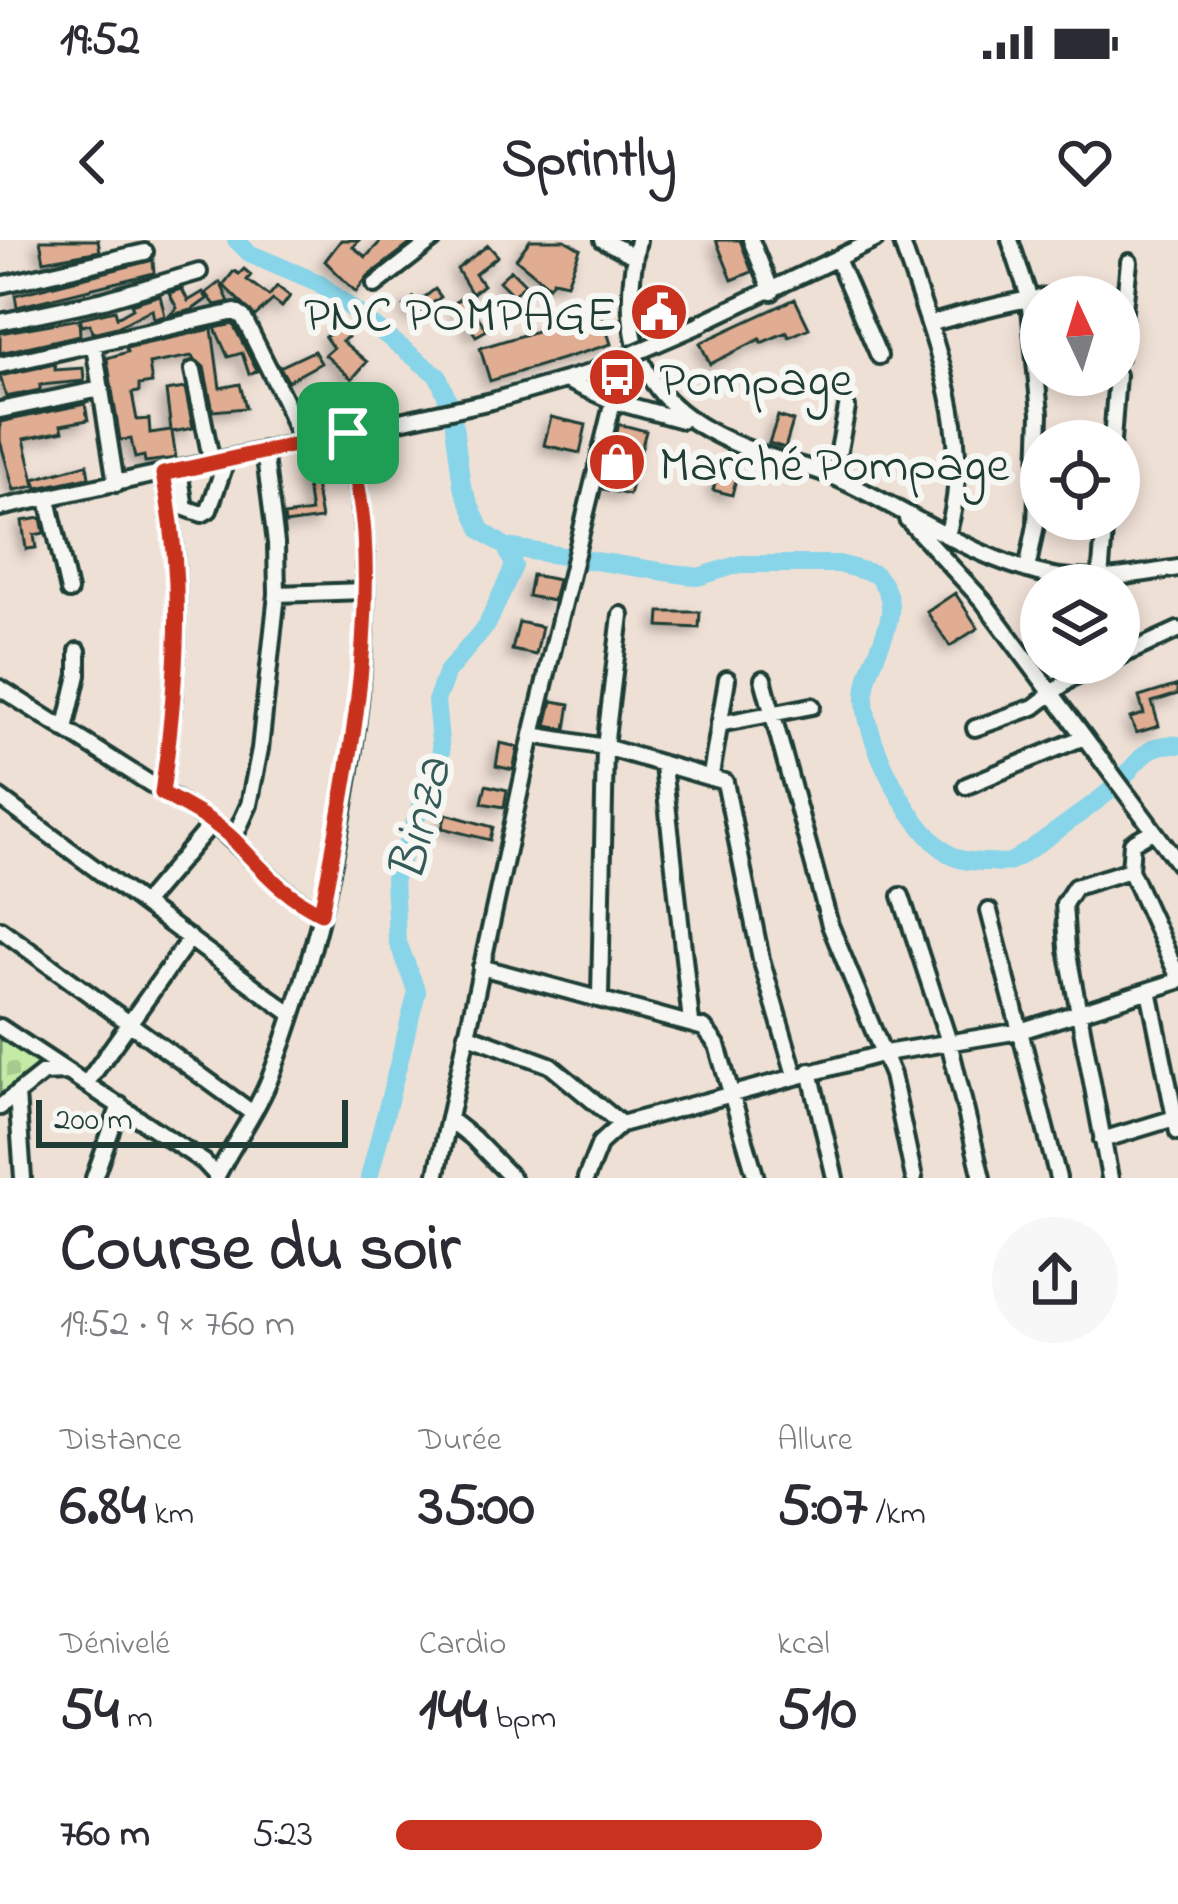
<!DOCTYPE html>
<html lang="fr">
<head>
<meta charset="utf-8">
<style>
  :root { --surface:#fff; --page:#f7f7f7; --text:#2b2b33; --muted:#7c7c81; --accent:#c8321e }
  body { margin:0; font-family:"Indie Flower",sans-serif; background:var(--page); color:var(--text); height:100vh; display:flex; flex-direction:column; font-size:45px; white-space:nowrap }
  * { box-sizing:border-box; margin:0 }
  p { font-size:39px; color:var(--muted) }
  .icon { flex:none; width:66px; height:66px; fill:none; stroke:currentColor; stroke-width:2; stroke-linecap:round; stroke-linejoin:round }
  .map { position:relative; height:938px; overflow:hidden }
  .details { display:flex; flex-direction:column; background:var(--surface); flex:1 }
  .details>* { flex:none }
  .needle { width:78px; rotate:356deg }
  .tools { position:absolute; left:1020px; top:36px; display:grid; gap:24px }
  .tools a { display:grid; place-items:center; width:120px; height:120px; border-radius:50%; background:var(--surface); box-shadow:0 6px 18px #0003; font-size:60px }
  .scale { position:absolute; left:36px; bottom:30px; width:312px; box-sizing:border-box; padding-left:12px; border:6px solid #1f3d34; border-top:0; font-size:33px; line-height:42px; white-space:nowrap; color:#1f3d34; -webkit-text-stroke:9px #f6f6f2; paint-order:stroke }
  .pin { position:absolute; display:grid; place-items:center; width:102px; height:102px; color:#fff; margin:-51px; border-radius:24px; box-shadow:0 6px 18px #0006 }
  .round { display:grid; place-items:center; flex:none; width:126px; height:126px; border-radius:63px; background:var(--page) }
  .headline { display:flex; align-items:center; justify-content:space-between; height:204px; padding:0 60px }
  h1 { font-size:66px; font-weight:800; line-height:90px }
  .stats { display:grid; grid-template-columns:repeat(3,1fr); gap:18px; height:204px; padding:12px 60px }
  .stats div { display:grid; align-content:center }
  .stats b { font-size:60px; font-weight:800 }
  .stats small { font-size:33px; font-weight:400 }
  .stats p { font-size:33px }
  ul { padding:0 60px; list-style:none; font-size:39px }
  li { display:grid; grid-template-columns:192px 144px 1fr; align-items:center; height:90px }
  li i { height:30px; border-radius:15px; background:var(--accent) }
  .status { display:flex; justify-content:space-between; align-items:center; height:84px; padding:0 60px; background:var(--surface); direction:ltr }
  .status svg { height:33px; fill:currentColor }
  header { display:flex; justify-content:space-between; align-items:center; height:156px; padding:0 60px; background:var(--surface); font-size:54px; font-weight:800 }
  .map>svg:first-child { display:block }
  .cemetery { fill:url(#cemetery-stones); stroke:#71946d; stroke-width:3 }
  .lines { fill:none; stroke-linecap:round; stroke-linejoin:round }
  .river { stroke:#88d4e8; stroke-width:18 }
  .building { fill:#e0ad93; stroke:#1f3d34; stroke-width:3; filter:url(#shadow) }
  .minor-casing { stroke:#1f3d34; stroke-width:22 }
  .minor { stroke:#f6f6f2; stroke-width:14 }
  .minor-bridge-casing { stroke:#1f3d34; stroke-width:22; stroke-linecap:butt }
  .minor-bridge { stroke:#f6f6f2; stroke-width:14 }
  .route-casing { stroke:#fff; stroke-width:24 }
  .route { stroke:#c8321e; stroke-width:15 }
  .labels { text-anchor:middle; stroke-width:12; stroke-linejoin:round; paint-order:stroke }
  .poi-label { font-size:51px; fill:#1f3d34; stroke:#f6f6f2; text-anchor:start }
  .water-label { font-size:54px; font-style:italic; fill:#345b58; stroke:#f6f6f2 }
</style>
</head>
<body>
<div class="status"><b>19:52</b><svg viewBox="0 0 49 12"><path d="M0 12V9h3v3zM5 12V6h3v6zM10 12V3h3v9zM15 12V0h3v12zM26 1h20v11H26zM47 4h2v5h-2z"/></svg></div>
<header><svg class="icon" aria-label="back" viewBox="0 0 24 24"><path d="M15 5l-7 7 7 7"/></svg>Sprintly<svg class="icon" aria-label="heart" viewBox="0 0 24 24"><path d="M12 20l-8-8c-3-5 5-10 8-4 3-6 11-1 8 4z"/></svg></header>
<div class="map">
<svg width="1178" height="938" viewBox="0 0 1178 938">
  <defs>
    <pattern id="cemetery-stones" width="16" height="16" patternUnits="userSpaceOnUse" patternTransform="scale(3)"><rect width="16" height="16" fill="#c3eba6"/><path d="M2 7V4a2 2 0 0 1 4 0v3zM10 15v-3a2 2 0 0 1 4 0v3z" fill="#a7ca90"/></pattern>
    <filter id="shadow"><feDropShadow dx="-5.5" dy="5.5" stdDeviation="6" flood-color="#0004"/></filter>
  </defs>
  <rect width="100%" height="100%" fill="#efe0d6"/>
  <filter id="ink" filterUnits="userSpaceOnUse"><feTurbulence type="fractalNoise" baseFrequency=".00833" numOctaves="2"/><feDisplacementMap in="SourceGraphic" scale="24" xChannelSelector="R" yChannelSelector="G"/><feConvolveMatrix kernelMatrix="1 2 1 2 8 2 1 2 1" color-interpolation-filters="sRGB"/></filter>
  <g filter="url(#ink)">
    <path class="cemetery" d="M0,798L47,827L11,847L0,859Z"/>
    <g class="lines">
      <path class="river" d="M236,0L249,13L319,43L438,136L452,170L462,246L481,290L506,307L698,337L740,324H839L875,334C915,375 863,414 865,461C867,506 914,596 954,617C965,622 978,622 990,622C996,622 1003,624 1009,622C1021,618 1101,559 1114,547C1136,528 1143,501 1178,505
        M369,938L417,752L397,700L394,638L441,512L436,461L447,432L487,385L514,326L506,307"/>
    </g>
    <path class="building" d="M40,0H98L100,11L44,21Z
      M341,0H359L353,7L366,17L382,0L413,2L368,36L356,52L325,21Z
      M530,0H565L580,9L567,43L553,40L549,46L516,19Z
      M716,0H740L752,32L732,40Z
      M488,5L498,16L475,34L483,45L472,54L457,29Z
      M153,20L154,33L17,67L15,55Z
      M244,29L251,35L247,40L269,56L277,46L290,56L282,67L273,60L255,76L223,45L234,31L239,34Z
      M511,30L525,44L513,55L499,41Z
      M220,42L229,62L215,65L206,53Z
      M182,49L188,61L203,52L207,59L192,70L170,75L177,68L169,53Z
      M435,49L441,57L414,77L404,66L413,58L417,63Z
      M670,52L678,61L660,83L646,67L653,61L656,64Z
      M160,55L165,76L154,79L152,69L117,87L92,93L90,84L82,86L80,78L115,70L117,77L133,68L131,64Z
      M464,56L487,90L476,96L454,63Z
      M795,59L809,88L789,97L787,92L761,103L760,99L710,124L700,103Z
      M598,63L611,104L490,141L480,108L583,77L580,69Z
      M79,79L80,95L0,113V93Z
      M233,84L257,131L249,134L242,113L228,117L215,88Z
      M341,87L348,97L342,101L367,122L352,139L325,115L333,108L325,97Z
      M212,89L220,148L240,144L246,168L213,171L204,127L191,116L149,124L152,143L139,145V152L132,153L137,180L149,179L150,193L171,190L166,151L185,148L193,188L172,192L176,218L145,222L144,216L135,218L131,199L120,200L107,118L127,112L126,108Z
      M314,111L321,123L288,141L280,127Z
      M55,124V130L83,128L84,141L40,145V150L6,157L0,136Z
      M347,149L352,161L370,151L377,163V174L367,177L365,169L343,180L335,154Z
      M85,164L88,180L61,185L63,191L24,199L35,246L14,250L0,201V182Z
      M778,176L793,181L785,208L769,203Z
      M551,177L586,185L580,213L544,205Z
      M619,184L646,191L629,255L603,249Z
      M723,215L741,220L732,255L713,250Z
      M87,224L89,237L37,248L34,239Z
      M313,232L321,279L285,284L284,276L311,272L305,233Z
      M41,278L44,293L34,295L36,308L26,309L22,281Z
      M532,335L558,340L553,361L528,356Z
      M955,353L978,388L950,406L927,372Z
      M660,372H700L699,388L659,386Z
      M519,382L542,387L536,415L512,410Z
      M1178,445V454L1152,462L1159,486L1136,493L1130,478L1144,474L1139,457Z
      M552,461L570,464L566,489L546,486Z
      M500,503L518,507L513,530L496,526Z
      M486,545L507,550L504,567L482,563Z
      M446,574L493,587L490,600L442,588Z"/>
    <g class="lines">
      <g class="minor-casing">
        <path id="minor" d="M603,0L634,16
          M638,0C613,118 652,176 765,215C787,223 812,227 834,237C906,268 981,326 1060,337C1099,342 1139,334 1178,328
          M751,0L772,52
          M901,0C931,95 978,195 947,295
          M1010,0L1029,57L1040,174L1036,285L1027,330
          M837,19L879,116
          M0,45L145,12
          M375,45L433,0
          M0,82L104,60L199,32
          M929,84C995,65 1055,48 1124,56
          M690,88L875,0
          M94,106L116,244
          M1119,117L1129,22
          M0,125L235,72L243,77L285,161L301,203
          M193,130L212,223
          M568,141L613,161L682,180
          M0,170L101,149
          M1112,201L1117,135
          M179,230L185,268L202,274L209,270L223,230V220
          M834,236L847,168
          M48,259L69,351
          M0,268L492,161L600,130
          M907,279L983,361L1178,623
          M1100,339L1105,279
          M277,354L364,351
          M1119,417L1178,390
          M763,439L830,685L892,835L914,938
          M0,448L212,583C251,613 275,651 321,672
          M719,484L812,466
          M975,488L1034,467L1069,440L1106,423
          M65,490L78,435V411
          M532,495L605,507L725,542L761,719L795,835
          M663,526L691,782
          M711,535L727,439
          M966,546L1084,497
          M162,553C177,446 186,341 163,234
          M0,558L290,773
          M1152,591L1132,603L1130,630L1178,736
          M233,600L249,565L260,509L277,354L276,303L264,210
          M901,656L949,802L982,938
          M143,664L212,583
          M989,671L1058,938
          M0,689L251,872
          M481,727L704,788L717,805L756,938
          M1149,750L1178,892
          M600,757L605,507L621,375
          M0,787L204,922L217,936
          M466,794L550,825L621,884
          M810,831L835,938
          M86,844L190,698
          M17,854L23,938
          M0,867L43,833L67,832
          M449,879L473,898L512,938
          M1102,900L1178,877
          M94,938L120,865
          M216,938C233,903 259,869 272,833C330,683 375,452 364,292C361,259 354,226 348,192
          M436,938L532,495L613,161
          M586,938L600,903L621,884L885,813L1020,791L1178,741
          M1110,938L1067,709L1064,664L1075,647L1130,630"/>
      </g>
      <use href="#minor" class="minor"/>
      <g class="minor-bridge-casing">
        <path id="minor-bridge" d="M591,132L702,84"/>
      </g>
      <use href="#minor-bridge" class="minor-bridge"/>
    </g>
  </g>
  <g class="lines" filter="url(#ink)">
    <g class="route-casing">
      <path id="route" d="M348,193C354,226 362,260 364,294C372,421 345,549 321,673C280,653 264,631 234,600C214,580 186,567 162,553C177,445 185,341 163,234Z"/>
    </g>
    <use href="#route" class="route"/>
  </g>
  <defs>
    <g id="civic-disc" transform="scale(3)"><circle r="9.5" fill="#c8321e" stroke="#f6f6f2"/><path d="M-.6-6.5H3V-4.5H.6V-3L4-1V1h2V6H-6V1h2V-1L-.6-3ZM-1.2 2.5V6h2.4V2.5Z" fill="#fff"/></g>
    <g id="bus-disc" transform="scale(3)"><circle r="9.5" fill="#c8321e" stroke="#f6f6f2"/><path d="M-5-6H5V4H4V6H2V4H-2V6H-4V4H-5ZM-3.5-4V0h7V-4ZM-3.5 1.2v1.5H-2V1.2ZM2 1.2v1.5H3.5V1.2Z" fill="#fff"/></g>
    <g id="shop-disc" transform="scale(3)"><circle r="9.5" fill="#c8321e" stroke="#f6f6f2"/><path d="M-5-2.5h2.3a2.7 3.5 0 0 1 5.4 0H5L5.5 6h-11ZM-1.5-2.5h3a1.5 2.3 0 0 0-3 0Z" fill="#fff"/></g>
  </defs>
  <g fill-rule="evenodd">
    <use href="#civic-disc" x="659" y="72"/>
    <use href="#bus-disc" x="617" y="137"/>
    <use href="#shop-disc" x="617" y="222"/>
  </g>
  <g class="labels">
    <g class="poi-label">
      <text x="617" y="90" text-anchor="end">PNC POMPAGE</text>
      <text x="659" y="155">Pompage</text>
      <text x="659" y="240">Marché Pompage</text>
    </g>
    <g class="water-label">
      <text transform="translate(417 579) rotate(-76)" y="19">Binza</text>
    </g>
  </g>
</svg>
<div class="tools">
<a><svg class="needle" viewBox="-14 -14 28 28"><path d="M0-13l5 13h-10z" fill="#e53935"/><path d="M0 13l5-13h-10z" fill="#7c7c81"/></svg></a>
<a><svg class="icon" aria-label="locate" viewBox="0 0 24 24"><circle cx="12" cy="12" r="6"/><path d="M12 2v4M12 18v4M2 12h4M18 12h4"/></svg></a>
<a><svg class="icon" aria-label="layers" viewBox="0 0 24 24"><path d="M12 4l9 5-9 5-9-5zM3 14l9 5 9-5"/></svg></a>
</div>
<div class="scale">200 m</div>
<div class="pin" style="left:348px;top:193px;background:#1e9e55"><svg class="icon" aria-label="arrive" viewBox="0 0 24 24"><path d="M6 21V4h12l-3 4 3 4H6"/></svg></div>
</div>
<section class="details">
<div class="headline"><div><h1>Course du soir</h1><p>19:52 · 9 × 760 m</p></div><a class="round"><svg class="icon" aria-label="share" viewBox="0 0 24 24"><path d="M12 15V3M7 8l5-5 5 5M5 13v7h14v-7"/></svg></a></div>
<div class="stats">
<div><p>Distance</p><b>6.84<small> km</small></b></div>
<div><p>Durée</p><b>35:00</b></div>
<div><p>Allure</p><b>5:07<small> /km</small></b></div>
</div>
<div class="stats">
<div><p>Dénivelé</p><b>54<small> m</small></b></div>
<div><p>Cardio</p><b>144<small> bpm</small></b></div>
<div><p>kcal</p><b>510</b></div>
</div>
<ul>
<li><b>760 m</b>5:23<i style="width:59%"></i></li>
</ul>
</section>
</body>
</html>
